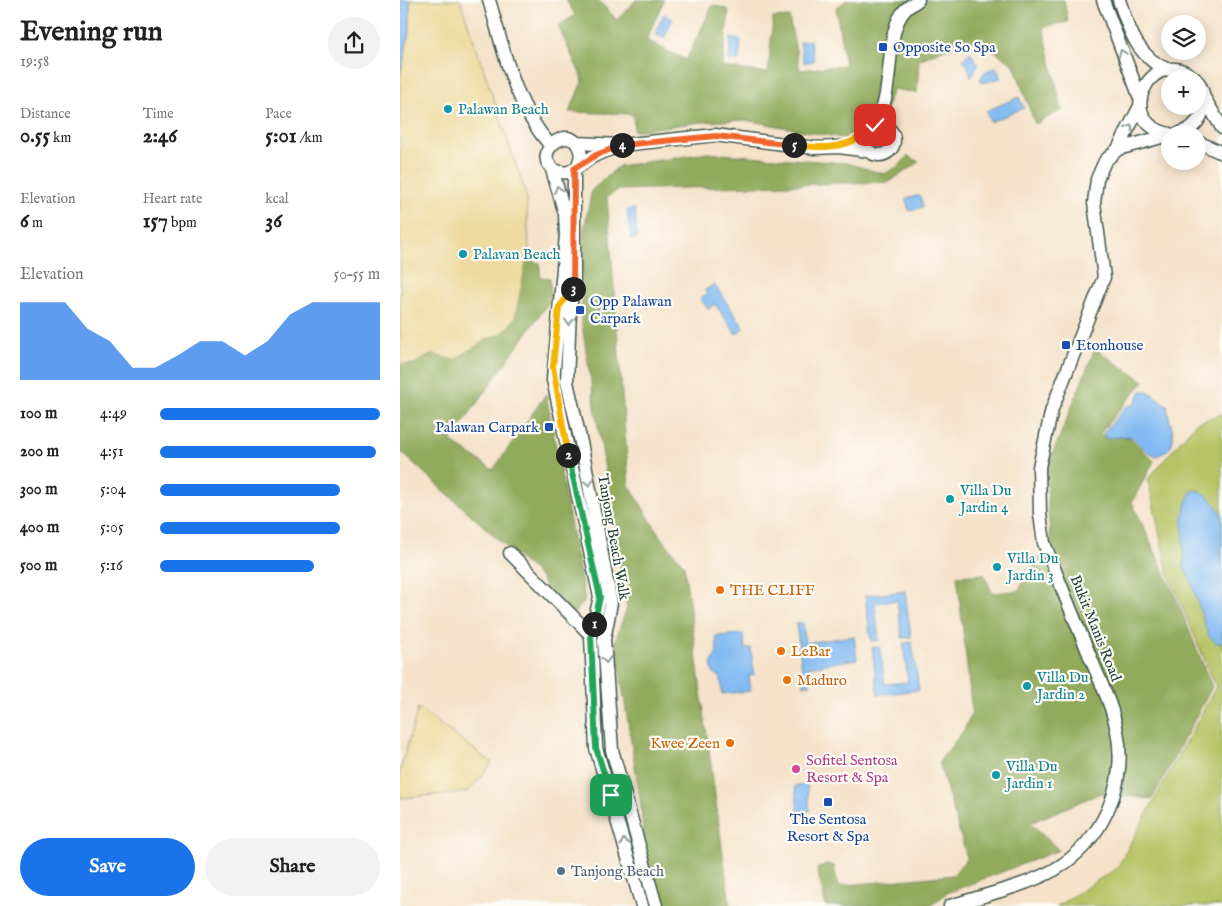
<!DOCTYPE html>
<html lang="en">
<head>
<meta charset="utf-8">
<style>
  :root { --surface:#fff; --page:#f2f2f2; --text:#222; --muted:#767676; --accent:#1a73e8 }
  body { margin:0; font-family:"IM FELL English",serif; background:var(--page); color:var(--text); height:100vh; display:flex; flex-direction:column; font-size:19px; white-space:nowrap }
  * { box-sizing:border-box; margin:0 }
  p { font-size:16px; color:var(--muted) }
  .icon { flex:none; width:28px; height:28px; fill:none; stroke:currentColor; stroke-width:2; stroke-linecap:round; stroke-linejoin:round }
  .map { position:relative; flex:1; overflow:hidden }
  .details { display:flex; flex-direction:column; background:var(--surface); width:400px }
  .details>* { flex:none }
  .tools { position:absolute; left:761px; top:15px; display:grid; gap:10px }
  .tools a { display:grid; place-items:center; width:45px; height:45px; border-radius:50%; background:var(--surface); box-shadow:0 2px 12px #0003; font-size:25px }
  .pin { position:absolute; display:grid; place-items:center; width:42px; height:42px; color:#fff; margin:-21px; border-radius:10px; box-shadow:0 2px 8px #0006 }
  .km { position:absolute; width:25px; height:25px; margin:-12px; border-radius:50%; background:#222; color:#fff; font-size:14px; line-height:25px; text-align:center }
  .round { display:grid; place-items:center; flex:none; width:52px; height:52px; border-radius:26px; background:var(--page) }
  .overview { display:flex; align-items:center; justify-content:space-between; height:85px; padding:0 20px }
  h1 { font-size:28px; font-weight:700; line-height:38px }
  .figures { display:grid; grid-template-columns:repeat(3,1fr); gap:8px; height:85px; padding:5px 20px }
  .figures div { display:grid; align-content:center }
  .figures b { font-size:21px; font-weight:700 }
  .figures small { font-size:14px; font-weight:400 }
  .figures p { font-size:14px }
  .chart { height:140px; padding:10px 20px }
  .chart p { display:flex; justify-content:space-between }
  .chart svg { width:100%; height:90px; margin-top:5px; fill:var(--accent); opacity:.7 }
  .primary-button { display:flex; gap:10px; margin-top:auto; padding:10px 20px }
  .primary-button a { flex:1; height:58px; border-radius:30px; background:var(--accent); color:#fff; font-size:20px; font-weight:700; line-height:58px; text-align:center }
  .primary-button a+a { background:var(--page); color:var(--text) }
  ul { padding:0 20px; list-style:none; font-size:16px }
  li { display:grid; grid-template-columns:80px 60px 1fr; align-items:center; height:38px }
  li i { height:12px; border-radius:6px; background:var(--accent) }
  main { display:flex; flex:1; min-height:0 }
  .map>svg:first-child { display:block }
  .green { fill:#b7c466; stroke:#6b804d }
  .forest { fill:#91aa5b; stroke:#587448 }
  .sand { fill:#eeda9e; stroke:#868c69 }
  .water { fill:#81baf2; stroke:#507c93 }
  .lines { fill:none; stroke-linecap:round; stroke-linejoin:round }
  .minor-casing { stroke:#3f564a; stroke-width:15 }
  .minor { stroke:#fff; stroke-width:12 }
  .oneway { stroke:#8f9e9a }
  .split-1-casing { stroke:#fff; stroke-width:10 }
  .split-2-casing { stroke:#fff; stroke-width:10 }
  .split-3-casing { stroke:#fff; stroke-width:10 }
  .split-4-casing { stroke:#fff; stroke-width:10 }
  .split-5-casing { stroke:#fff; stroke-width:10 }
  .split-6-casing { stroke:#fff; stroke-width:10 }
  .split-1 { stroke:#22a559; stroke-width:6 }
  .split-2 { stroke:#22a559; stroke-width:6 }
  .split-3 { stroke:#f5b400; stroke-width:6 }
  .split-4 { stroke:#f0652b; stroke-width:6 }
  .split-5 { stroke:#f0652b; stroke-width:6 }
  .split-6 { stroke:#f5b400; stroke-width:6 }
  .transit-dot { fill:#1a4fb4; stroke:#fdfcf7; stroke-width:2 }
  .culture-dot { fill:#0f9aa8; stroke:#fdfcf7; stroke-width:2 }
  .food-dot { fill:#e8710a; stroke:#fdfcf7; stroke-width:2 }
  .hotel-dot { fill:#d1479c; stroke:#fdfcf7; stroke-width:2 }
  .service-dot { fill:#5c6f8a; stroke:#fdfcf7; stroke-width:2 }
  .labels { text-anchor:middle; stroke-width:4.5; stroke-linejoin:round; paint-order:stroke }
  .transit-label { font-size:15px; fill:#164399; stroke:#fdfcf7; text-anchor:start }
  .culture-label { font-size:15px; fill:#0d838f; stroke:#fdfcf7; text-anchor:start }
  .street-label { font-size:15px; fill:#1f3d34; stroke:#fdfcf7 }
  .food-label { font-size:15px; fill:#c56008; stroke:#fdfcf7; text-anchor:start }
  .hotel-label { font-size:15px; fill:#b23c85; stroke:#fdfcf7; text-anchor:start }
  .service-label { font-size:15px; fill:#4e5e75; stroke:#fdfcf7; text-anchor:start }
</style>
</head>
<body>
<main>
<section class="details">
<div class="overview"><div><h1>Evening run</h1><p>19:58</p></div><a class="round"><svg class="icon" aria-label="share" viewBox="0 0 24 24"><path d="M12 15V3M7 8l5-5 5 5M5 13v7h14v-7"/></svg></a></div>
<div class="figures">
<div><p>Distance</p><b>0.55<small> km</small></b></div>
<div><p>Time</p><b>2:46</b></div>
<div><p>Pace</p><b>5:01<small> /km</small></b></div>
</div>
<div class="figures">
<div><p>Elevation</p><b>6<small> m</small></b></div>
<div><p>Heart rate</p><b>157<small> bpm</small></b></div>
<div><p>kcal</p><b>36</b></div>
</div>
<div class="chart"><p><span>Elevation</span>50–55 m</p>
<svg viewBox="0 0 160 44" preserveAspectRatio="none"><path d="M0 44V6L10 6L20 6L30 19L40 25L50 38L60 38L70 32L80 25L90 25L100 32L110 25L120 12L130 6L140 6L150 6L160 6V44z"/></svg>
</div>
<ul>
<li><b>100 m</b>4:49<i style="width:100%"></i></li>
<li><b>200 m</b>4:51<i style="width:98%"></i></li>
<li><b>300 m</b>5:04<i style="width:82%"></i></li>
<li><b>400 m</b>5:05<i style="width:82%"></i></li>
<li><b>500 m</b>5:16<i style="width:70%"></i></li>
</ul>
<div class="primary-button"><a>Save</a><a>Share</a></div>
</section>
<div class="map">
<svg width="822" height="906" viewBox="0 0 822 906">
  <rect width="100%" height="100%" fill="#fdfcf7"/>
  <filter id="ink" filterUnits="userSpaceOnUse"><feTurbulence type="fractalNoise" baseFrequency=".02" numOctaves="2"/><feDisplacementMap in="SourceGraphic" scale="10" xChannelSelector="R" yChannelSelector="G"/><feConvolveMatrix kernelMatrix="1 2 1 2 8 2 1 2 1" color-interpolation-filters="sRGB"/></filter>
  <filter id="wash" filterUnits="userSpaceOnUse"><feTurbulence type="fractalNoise" baseFrequency=".0096" numOctaves="4" result="noise"/><feDisplacementMap in="SourceGraphic" scale="20" xChannelSelector="R" yChannelSelector="G"/><feGaussianBlur stdDeviation="1.12" result="paint"/><feColorMatrix in="noise" values="0 0 0 0 0 0 0 0 0 0 0 0 0 0 0 0 0 1.4 0 .05"/><feComposite in="paint" operator="in"/></filter>
  <g filter="url(#wash)">
    <rect width="100%" height="100%" fill="#f5e2c9"/>
    <path class="green" d="M822,414V906H657L717,868L816,687L768,573L748,479L796,423Z"/>
    <path class="forest" d="M166,0H198L217,20L236,0H264L246,40L286,60L313,5L329,10L322,67L368,73L373,18L389,17L400,70L445,65L436,8L447,0H664L668,22L643,27L662,110L635,124L614,65L585,44L566,40L519,60L517,93L493,89L474,144L345,120L301,122L234,131L233,114L169,112L183,80L158,26L175,15Z
      M307,153L446,163L484,174L497,167L508,156L519,162L489,182L218,190L207,197L229,485L260,536L284,565L330,906H250L240,798L215,641L227,608L181,319L184,229L192,190L219,166Z
      M125,261L140,263V277L150,278L151,299L50,441L93,470L146,394L185,601L173,615H162L154,605L141,578L0,451V364H14L32,354L54,360L87,339L103,333L115,317Z
      M695,349L744,381L700,433L705,438L730,437L754,461L732,502L774,593L812,687L752,799L701,793L630,823L659,850L547,893L530,906H426L417,869L426,864L434,866L438,886L553,875L567,858L539,762L564,730L572,712L557,576L584,574L592,593L618,591L650,538L646,470Z"/>
    <path class="sand" d="M10,0H60L126,194L129,247L115,318L103,333L87,339L54,360L32,354L14,364H0V76L10,29Z
      M18,708L92,763L68,792L0,798V771Z"/>
    <path class="water" d="M0,0H10V29L0,76Z
      M264,14L273,19L264,38L255,34Z
      M331,38L341,40L339,61L329,60Z
      M410,40L414,61L404,63L400,42Z
      M570,52L578,64L571,78L568,66L563,59Z
      M596,67L601,78L582,83L580,79L586,71Z
      M619,97L624,108L590,122L586,111Z
      M520,195L523,207L509,211L506,199Z
      M235,209L237,238L231,239L227,210Z
      M314,284L344,328L336,334L315,304L308,309L300,298L307,294L305,290Z
      M741,391H748L767,405C768,425 786,446 756,456L746,451L731,436L705,438L703,433L727,406L734,405Z
      M796,490C810,494 815,504 822,515V644L815,642L808,635L791,581L784,567L783,515L790,493Z
      M505,591L511,637L502,638L497,600L475,603L479,640L471,641L465,596Z
      M396,623H403L405,643L454,636L457,659L408,667L410,685L404,686Z
      M343,634L345,649L351,648L354,675L349,676L351,691L322,694L321,678L313,673L311,664L317,653L316,636Z
      M512,642L519,690L478,695L472,648L480,647L485,684L508,682L503,643Z
      M407,785L410,811L398,812L395,786Z"/>
  </g>
  <g filter="url(#ink)">
    <g class="lines">
      <g class="minor-casing">
        <path id="minor" d="M89,0C104,51 114,104 150,145
          M703,0L740,98
          M719,0C729,29 737,58 769,70
          M805,99L822,128
          M464 140a15 15 0 1 1 30 0a15 15 0 1 1-30 0Z
          M475,125C496,93 483,33 505,10C509,6 514,3 518,0
          M770,134C709,121 755,41 795,79
          M778,134C802,127 811,103 798,82
          M798,142L822,153
          M176,143L221,145L315,135L415,148L439,147L468,151
          M718,149L769,135
          M178,165L181,156C176,115 125,155 157,171C160,172 164,173 168,172C177,170 186,160 194,156C201,152 209,150 216,147
          M151,166L165,214L166,235L153,380L200,597L191,635L196,748L242,906
          M174,169V280L170,310L167,382L182,447L211,603L204,640L212,750L256,906
          M110,553L191,635
          M550,906C584,895 623,887 654,870C702,842 728,785 717,731C712,703 697,675 687,649C672,614 658,578 644,543L640,514L639,467L652,409L704,277L694,203L697,179L705,161L718,149L740,106"/>
      </g>
      <use href="#minor" class="minor"/>
    </g>
    <defs><path id="oneway-chevron" d="M-2-3.5L2.5 0L-2 3.5" fill="none" stroke-width="1.6" stroke-linecap="round" stroke-linejoin="round" transform="scale(1.25)"/></defs>
    <g class="oneway">
      <use href="#oneway-chevron" transform="translate(722 53) rotate(-111)"/>
      <use href="#oneway-chevron" transform="translate(730 128) rotate(-62)"/>
      <use href="#oneway-chevron" transform="translate(158 189) rotate(-106)"/>
      <use href="#oneway-chevron" transform="translate(169 322) rotate(93)"/>
      <use href="#oneway-chevron" transform="translate(189 483) rotate(79)"/>
      <use href="#oneway-chevron" transform="translate(206 660) rotate(86)"/>
      <use href="#oneway-chevron" transform="translate(224 842) rotate(-106)"/>
    </g>
  </g>
  <g class="lines" filter="url(#ink)">
    <g class="split-1-casing">
      <path id="split-1" d="M194,624L191,635L196,748L211,795"/>
    </g>
    <g class="split-2-casing">
      <path id="split-2" d="M168,455L200,597L194,624"/>
    </g>
    <g class="split-3-casing">
      <path id="split-3" d="M168,455L153,367L159,307L173,289"/>
    </g>
    <g class="split-4-casing">
      <path id="split-4" d="M173,289L174,169L196,155L222,145"/>
    </g>
    <g class="split-5-casing">
      <path id="split-5" d="M222,145L316,136L394,145"/>
    </g>
    <g class="split-6-casing">
      <path id="split-6" d="M394,145C417,148 443,150 463,135C467,132 469,127 475,125"/>
    </g>
    <use href="#split-1" class="split-1"/>
    <use href="#split-2" class="split-2"/>
    <use href="#split-3" class="split-3"/>
    <use href="#split-4" class="split-4"/>
    <use href="#split-5" class="split-5"/>
    <use href="#split-6" class="split-6"/>
  </g>
  <g class="transit-dot">
    <rect x="478" y="42" width="10" height="10" rx="2.5"/>
    <rect x="175" y="305" width="10" height="10" rx="2.5"/>
    <rect x="661" y="340" width="10" height="10" rx="2.5"/>
    <rect x="144" y="422" width="10" height="10" rx="2.5"/>
    <rect x="423" y="797" width="10" height="10" rx="2.5"/>
  </g>
  <g class="culture-dot">
    <circle cx="48" cy="109" r="5"/>
    <circle cx="63" cy="254" r="5"/>
    <circle cx="550" cy="499" r="5"/>
    <circle cx="597" cy="567" r="5"/>
    <circle cx="627" cy="686" r="5"/>
    <circle cx="596" cy="775" r="5"/>
  </g>
  <g class="food-dot">
    <circle cx="320" cy="590" r="5"/>
    <circle cx="381" cy="651" r="5"/>
    <circle cx="387" cy="680" r="5"/>
    <circle cx="330" cy="743" r="5"/>
  </g>
  <circle class="hotel-dot" cx="396" cy="769" r="5"/>
  <circle class="service-dot" cx="161" cy="871" r="5"/>
  <g class="labels">
    <g class="transit-label">
      <text x="493" y="52">Opposite So Spa</text>
      <text x="190" y="306">Opp Palawan<tspan x="190" dy="17">Carpark</tspan></text>
      <text x="676" y="350">Etonhouse</text>
      <text x="139" y="432" text-anchor="end">Palawan Carpark</text>
      <text x="428" y="824" text-anchor="middle">The Sentosa<tspan x="428" dy="17">Resort &amp; Spa</tspan></text>
    </g>
    <g class="culture-label">
      <text x="58" y="114">Palawan Beach</text>
      <text x="73" y="259">Palavan Beach</text>
      <text x="560" y="495">Villa Du<tspan x="560" dy="17">Jardin 4</tspan></text>
      <text x="607" y="563">Villa Du<tspan x="607" dy="17">Jardin 3</tspan></text>
      <text x="637" y="682">Villa Du<tspan x="637" dy="17">Jardin 2</tspan></text>
      <text x="606" y="771">Villa Du<tspan x="606" dy="17">Jardin 1</tspan></text>
    </g>
    <g class="street-label">
      <text transform="translate(214 537) rotate(80)" y="5">Tanjong Beach Walk</text>
      <text transform="translate(696 628) rotate(68)" y="5">Bukit Manis Road</text>
    </g>
    <g class="food-label">
      <text x="330" y="595">THE CLIFF</text>
      <text x="391" y="656">LeBar</text>
      <text x="397" y="685">Maduro</text>
      <text x="320" y="748" text-anchor="end">Kwee Zeen</text>
    </g>
    <g class="hotel-label">
      <text x="406" y="765">Sofitel Sentosa<tspan x="406" dy="17">Resort &amp; Spa</tspan></text>
    </g>
    <g class="service-label">
      <text x="171" y="876">Tanjong Beach</text>
    </g>
  </g>
</svg>
<div class="tools">
<a><svg class="icon" aria-label="layers" viewBox="0 0 24 24"><path d="M12 4l9 5-9 5-9-5zM3 14l9 5 9-5"/></svg></a>
<a>+</a>
<a>−</a>
</div>
<div class="pin" style="left:211px;top:795px;background:#1e9e55"><svg class="icon" aria-label="arrive" viewBox="0 0 24 24"><path d="M6 21V4h12l-3 4 3 4H6"/></svg></div>
<div class="pin" style="left:475px;top:125px;background:#d93025"><svg class="icon" aria-label="check" viewBox="0 0 24 24"><path d="M5 12l5 5 9-10"/></svg></div>
<b class="km" style="left:194px;top:624px">1</b>
<b class="km" style="left:168px;top:455px">2</b>
<b class="km" style="left:173px;top:289px">3</b>
<b class="km" style="left:222px;top:145px">4</b>
<b class="km" style="left:394px;top:145px">5</b>
</div>
</main>
</body>
</html>
